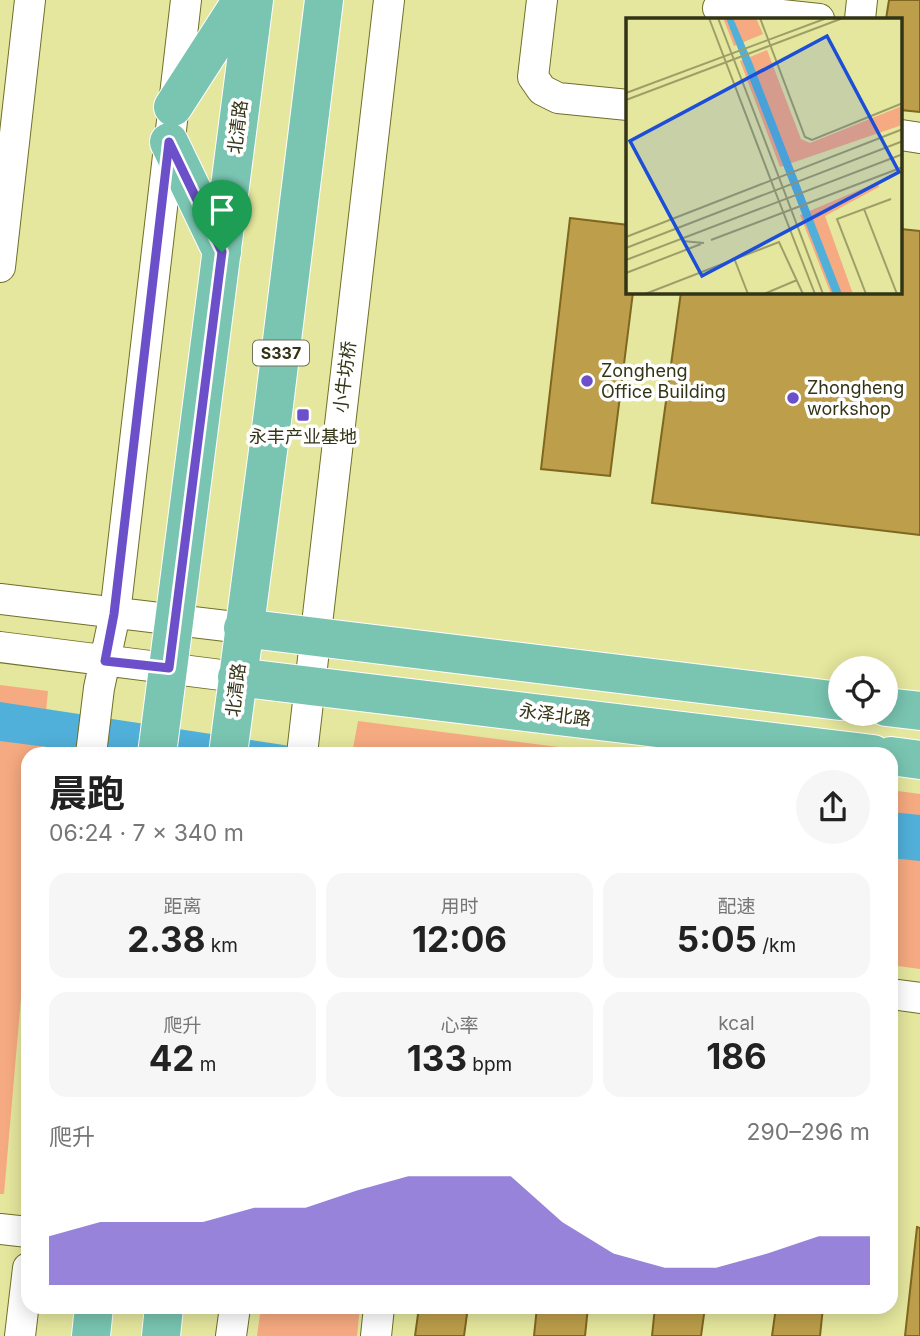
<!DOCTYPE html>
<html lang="zh">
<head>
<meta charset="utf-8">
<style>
  :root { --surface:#fff; --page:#f6f6f6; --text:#222; --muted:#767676; --accent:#6c50c9 }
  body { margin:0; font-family:Inter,"Noto Sans SC",sans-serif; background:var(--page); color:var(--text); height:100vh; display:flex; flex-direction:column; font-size:26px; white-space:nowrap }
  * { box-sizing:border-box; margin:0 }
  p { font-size:23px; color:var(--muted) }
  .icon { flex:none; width:38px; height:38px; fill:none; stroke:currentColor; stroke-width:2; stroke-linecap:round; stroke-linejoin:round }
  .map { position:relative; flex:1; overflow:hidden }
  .details { position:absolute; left:21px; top:747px; width:877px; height:567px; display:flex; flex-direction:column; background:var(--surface); border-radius:21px; box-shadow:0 4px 18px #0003 }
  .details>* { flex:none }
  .tools { position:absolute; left:828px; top:656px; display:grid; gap:14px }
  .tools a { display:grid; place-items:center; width:70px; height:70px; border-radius:50%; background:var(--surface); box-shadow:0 4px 18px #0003; font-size:35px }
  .pin { position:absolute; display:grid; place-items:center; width:60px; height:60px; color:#fff; margin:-72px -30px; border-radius:50% 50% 50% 0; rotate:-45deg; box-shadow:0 0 7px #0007 }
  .pin .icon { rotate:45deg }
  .round { display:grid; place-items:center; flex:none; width:74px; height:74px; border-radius:37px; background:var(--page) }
  .overview { display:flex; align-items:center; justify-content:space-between; height:119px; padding:0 28px }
  h1 { font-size:38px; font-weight:700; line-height:52px }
  .stats { display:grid; grid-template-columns:repeat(3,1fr); gap:10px; height:119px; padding:7px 28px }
  .stats div { display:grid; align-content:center; border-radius:18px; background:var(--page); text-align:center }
  .stats b { font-size:35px; font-weight:700 }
  .stats small { font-size:19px; font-weight:400 }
  .stats p { font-size:19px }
  .chart { height:196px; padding:14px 28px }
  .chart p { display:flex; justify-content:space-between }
  .chart svg { width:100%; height:126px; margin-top:7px; fill:var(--accent); opacity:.7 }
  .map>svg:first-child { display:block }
  .green { fill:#f6aa81 }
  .water { fill:#51b0d9 }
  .building { fill:#bc9e4b; stroke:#7f671f; stroke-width:2 }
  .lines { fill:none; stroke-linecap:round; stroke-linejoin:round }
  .minor-casing { stroke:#6f6f28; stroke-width:32 }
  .major-casing { stroke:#fff; stroke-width:40 }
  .minor { stroke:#fff; stroke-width:30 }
  .major { stroke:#79c5b1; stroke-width:38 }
  .route-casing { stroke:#fff; stroke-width:14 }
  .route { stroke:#6c50c9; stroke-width:9 }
  .poi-dot { fill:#6c50c9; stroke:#fff; stroke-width:2.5 }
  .labels { text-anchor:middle; stroke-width:7; stroke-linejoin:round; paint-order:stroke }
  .shield { fill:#fff; stroke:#70715c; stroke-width:2 }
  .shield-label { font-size:16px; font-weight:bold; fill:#333416 }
  .street-label { font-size:18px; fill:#333416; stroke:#fff }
  .poi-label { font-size:18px; fill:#333416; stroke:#fff; text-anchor:start }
  .inset-road { fill:none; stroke:#9e9f68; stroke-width:2 }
  .view { fill:#1d4ed8; fill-opacity:0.15; stroke:#1d4ed8; stroke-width:3.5 }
  .inset-edge { fill:none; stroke:#333416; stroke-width:3.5 }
</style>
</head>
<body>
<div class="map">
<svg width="920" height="1336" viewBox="0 0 920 1336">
  <rect width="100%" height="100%" fill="#e5e79e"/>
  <path class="green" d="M0,685L48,691L42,754H28V917L4,1194H0Z
    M358,721L613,754H352Z
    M891,790L920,794V969L891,965Z
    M261,1307H360L357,1336H257Z"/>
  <path class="water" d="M0,702L26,706L343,754H101L0,741Z
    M891,812L920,815V861L891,858Z"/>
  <path class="building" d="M889,0H920V112L901,110V19H886Z
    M570,218L628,225V292H633L610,476L541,469Z
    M901,229L920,231V535L652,503L681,292H901Z
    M917,1227L920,1228V1336H905Z
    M419,1307H468L464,1336H415Z
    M537,1307H588L585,1336H534Z
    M655,1307H705L701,1336H652Z
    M776,1307H823L820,1336H772Z"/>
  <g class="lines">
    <g class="minor-casing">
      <path id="minor" d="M542,0L533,77L542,90L558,98L628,105
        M718,8L819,19
        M860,19L862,0
        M901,135L920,138
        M0,267L30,0
        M0,599L243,628
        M0,647L237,677
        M91,754L99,688L115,614L186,0
        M302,754L389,0
        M891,994L920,998
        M0,1229L28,1232
        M20,1336L28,1268
        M231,1336L235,1307
        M376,1336L379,1307"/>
    </g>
    <g class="major-casing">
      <path id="major" d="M173,107L242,0
        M169,142L222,252
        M243,628L840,701
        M237,677L873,754
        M886,707L920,711
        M157,754L254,0
        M228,754L273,413L324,0
        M891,756L920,760
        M91,1336L94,1307
        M161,1336L164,1307"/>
    </g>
    <use href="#minor" class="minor"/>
    <use href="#major" class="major"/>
  </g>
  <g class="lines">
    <g class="route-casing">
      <path id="route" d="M169,142L222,252L169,668L105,661L114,614Z"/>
    </g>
    <use href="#route" class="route"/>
  </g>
  <g class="poi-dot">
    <circle cx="587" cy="381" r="7"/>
    <circle cx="793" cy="398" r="7"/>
    <rect x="296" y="408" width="14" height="14" rx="3.5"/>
  </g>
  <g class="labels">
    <rect class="shield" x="253" y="340.5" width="56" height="25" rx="5"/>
    <g class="shield-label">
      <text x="281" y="359">S337</text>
    </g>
    <g class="street-label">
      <text transform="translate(238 127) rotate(-83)" y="6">北清路</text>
      <text transform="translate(345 377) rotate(-83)" y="6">小牛坊桥</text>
      <text transform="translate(236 690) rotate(-83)" y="6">北清路</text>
      <text transform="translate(555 715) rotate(7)" y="6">永泽北路</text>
    </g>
    <g class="poi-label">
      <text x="601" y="377">Zongheng<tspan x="601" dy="21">Office Building</tspan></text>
      <text x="807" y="394">Zhongheng<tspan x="807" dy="21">workshop</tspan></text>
      <text x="303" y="443" text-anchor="middle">永丰产业基地</text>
    </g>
  </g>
  <g transform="translate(626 18)">
    <rect width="276" height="276" fill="#e5e79e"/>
    <path d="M97,0H130L137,16L108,28ZM141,32L175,121L184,125L276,88V107L154,149L114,43ZM252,164L253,169L199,198L227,276H205L174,197Z" fill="#f6aa81"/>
    <path d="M100,0H107L126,44L216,276H207Z" fill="#51b0d9"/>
    <path class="inset-road" d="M83,0L149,173M92,0L157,170M134,0L179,119L186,122L277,85M0,75L201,0M0,82L217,0M157,170L197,276M149,173L189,276M238,191L271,276M0,219L277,111M85,222L277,149M56,223L78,225M0,230L277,123M108,240L122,276M0,242L277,136M0,255L75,226M19,276L153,224L177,276M138,276L171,262M240,276L211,201L265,181"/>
    <path class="view" d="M201,18L273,154L76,258L4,123Z"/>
    <rect width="276" height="276" class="inset-edge"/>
  </g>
</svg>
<div class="tools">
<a><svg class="icon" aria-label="locate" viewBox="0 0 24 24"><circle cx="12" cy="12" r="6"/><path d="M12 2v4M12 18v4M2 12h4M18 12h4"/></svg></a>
</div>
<div class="pin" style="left:222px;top:252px;background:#1e9e55"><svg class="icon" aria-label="arrive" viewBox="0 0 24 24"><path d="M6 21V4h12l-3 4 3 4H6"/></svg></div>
<section class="details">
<div class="overview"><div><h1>晨跑</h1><p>06:24 · 7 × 340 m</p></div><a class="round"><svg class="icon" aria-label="share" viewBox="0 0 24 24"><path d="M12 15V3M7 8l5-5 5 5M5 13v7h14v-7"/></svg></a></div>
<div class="stats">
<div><p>距离</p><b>2.38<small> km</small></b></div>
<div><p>用时</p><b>12:06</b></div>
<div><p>配速</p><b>5:05<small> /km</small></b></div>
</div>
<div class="stats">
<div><p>爬升</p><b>42<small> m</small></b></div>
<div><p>心率</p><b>133<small> bpm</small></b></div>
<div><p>kcal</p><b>186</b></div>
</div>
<div class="chart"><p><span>爬升</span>290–296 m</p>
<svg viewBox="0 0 160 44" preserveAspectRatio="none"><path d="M0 44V27L10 22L20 22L30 22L40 17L50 17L60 11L70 6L80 6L90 6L100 22L110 33L120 38L130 38L140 33L150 27L160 27V44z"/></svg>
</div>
</section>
</div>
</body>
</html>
